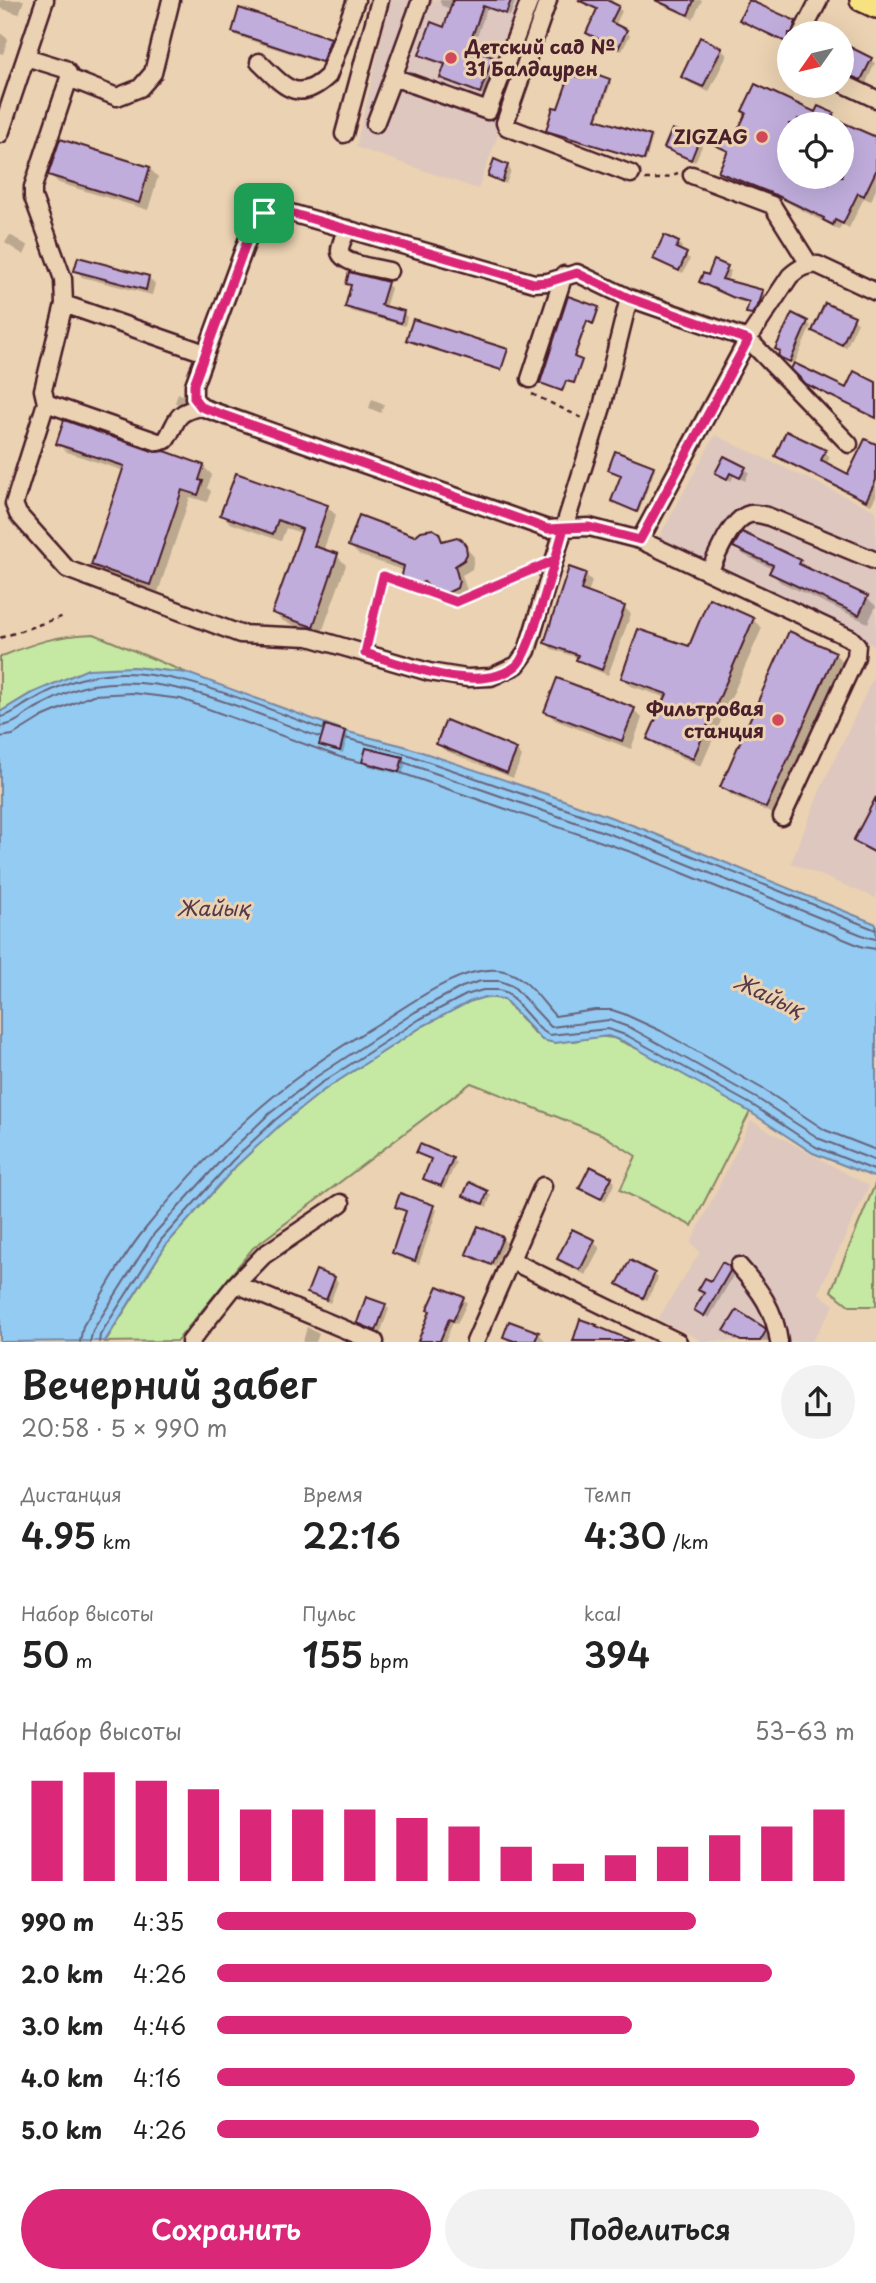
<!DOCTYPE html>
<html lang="ru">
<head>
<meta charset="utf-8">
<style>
  :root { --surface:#fff; --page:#f2f2f2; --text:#222; --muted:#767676; --accent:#db2777 }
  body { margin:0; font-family:"Playpen Sans",sans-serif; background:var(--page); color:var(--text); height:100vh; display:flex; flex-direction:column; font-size:26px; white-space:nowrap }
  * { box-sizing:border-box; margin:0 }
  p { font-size:23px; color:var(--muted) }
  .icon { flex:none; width:38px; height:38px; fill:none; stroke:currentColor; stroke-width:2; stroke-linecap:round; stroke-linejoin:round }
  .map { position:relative; height:1342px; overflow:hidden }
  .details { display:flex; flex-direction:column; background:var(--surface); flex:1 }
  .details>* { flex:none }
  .needle { width:46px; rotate:236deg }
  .controls { position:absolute; left:777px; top:21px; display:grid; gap:14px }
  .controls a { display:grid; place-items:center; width:77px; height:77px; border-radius:50%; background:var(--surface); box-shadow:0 7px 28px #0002; font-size:35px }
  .pin { position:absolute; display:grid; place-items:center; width:60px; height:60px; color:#fff; margin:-30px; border-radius:14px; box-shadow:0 4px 10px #0006 }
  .round { display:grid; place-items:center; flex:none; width:74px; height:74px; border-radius:37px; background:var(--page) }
  .headline { display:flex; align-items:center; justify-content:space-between; height:119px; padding:0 21px }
  h1 { font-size:38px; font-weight:600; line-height:52px }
  .stats { display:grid; grid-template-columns:repeat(3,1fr); gap:10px; height:119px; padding:7px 21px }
  .stats div { display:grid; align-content:center }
  .stats b { font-size:35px; font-weight:600 }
  .stats small { font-size:19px; font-weight:400 }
  .stats p { font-size:19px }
  .chart { height:196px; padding:14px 21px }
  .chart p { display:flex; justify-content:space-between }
  .chart svg { width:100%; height:126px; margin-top:7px; stroke:var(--accent); stroke-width:6 }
  .primary-button { display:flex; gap:14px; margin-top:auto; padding:14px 21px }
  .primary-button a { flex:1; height:80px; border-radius:42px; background:var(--accent); color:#fff; font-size:28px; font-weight:600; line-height:80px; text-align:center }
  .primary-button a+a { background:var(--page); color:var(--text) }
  ul { padding:0 21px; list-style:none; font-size:23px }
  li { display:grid; grid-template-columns:112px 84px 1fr; align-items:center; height:52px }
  li i { height:18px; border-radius:9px; background:var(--accent) }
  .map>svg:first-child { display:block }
  .built { fill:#ddc7bf }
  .green { fill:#c5e8a2; stroke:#888466; stroke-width:2 }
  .water { fill:#94cbf2; stroke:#7686a2; stroke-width:2 }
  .shadow { fill:#0003; fill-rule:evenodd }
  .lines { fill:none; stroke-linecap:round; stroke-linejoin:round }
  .shore { stroke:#68647b; stroke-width:2 }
  .building { fill:#c0addc; stroke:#4a1f2b; stroke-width:2 }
  .minor-casing { stroke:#4a1f2b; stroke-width:21 }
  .major-casing { stroke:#4a1f2b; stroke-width:26 }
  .path { stroke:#4a1f2b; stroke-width:2.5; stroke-dasharray:5 5; stroke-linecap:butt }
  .minor { stroke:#ead2b2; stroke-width:16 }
  .major { stroke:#f7e281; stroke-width:21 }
  .route-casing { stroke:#fff; stroke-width:14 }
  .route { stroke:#db2777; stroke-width:9 }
  .poi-dot { fill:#d1495b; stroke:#ead2b2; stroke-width:2.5 }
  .labels { text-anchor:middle; stroke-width:6; stroke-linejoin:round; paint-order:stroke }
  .poi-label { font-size:19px; font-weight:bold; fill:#4a1f2b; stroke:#ead2b2; text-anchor:end }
  .water-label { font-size:21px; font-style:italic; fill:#553949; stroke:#ead2b2 }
</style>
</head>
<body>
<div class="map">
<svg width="876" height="1342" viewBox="0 0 876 1342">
  <rect width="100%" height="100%" fill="#ead2b2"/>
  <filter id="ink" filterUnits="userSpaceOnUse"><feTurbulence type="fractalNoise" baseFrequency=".0143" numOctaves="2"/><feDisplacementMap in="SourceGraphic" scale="14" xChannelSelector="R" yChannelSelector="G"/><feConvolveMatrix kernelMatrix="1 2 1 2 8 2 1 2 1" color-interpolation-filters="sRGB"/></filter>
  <g filter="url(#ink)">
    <path class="built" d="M390,0H547L478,189L356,147Z
      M715,435L876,511V646L656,543Z
      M876,672V898L791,863L822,786Z
      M751,1121L869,1186L818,1293L834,1305L812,1341H703L658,1319L700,1252L691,1243Z"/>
    <path class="green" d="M94,634L187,673L133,667L30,694L0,712V657C34,643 57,635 94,634Z
      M485,997L504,999L535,1034L574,1041L596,1036L614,1038L649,1054L750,1112L692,1226L620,1190L636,1156L603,1135L471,1083L253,1248L177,1341L105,1342L166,1245L236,1166L279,1125L324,1090L423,1026L469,1001Z
      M876,1182V1306H850L831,1291Z"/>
    <path class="water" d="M133,667L187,673L348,732L404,746L558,798L643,829L876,924V1178L813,1153L750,1112L625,1042L608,1036L555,1043L542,1040L504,999L485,997L469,1002L423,1026L324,1090L279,1126L236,1166L166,1245L105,1341L0,1342V712L30,694L88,669Z"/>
    <path class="shadow" d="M0,0H24L19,14L0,8Z
      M439,0H516L510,16L487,8L472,51L492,59L496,63L484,95L446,82L442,78L446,66L425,59L421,55L445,29L452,9L442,6Z
      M596,0H613L611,4L622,11L615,26L630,35L622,51L588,33L599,11L594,6Z
      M657,0H702L693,19L662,5Z
      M741,19L795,22L799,26L797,33H789V44Z
      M234,32L330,39L334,43L326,65L237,36Z
      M0,33L8,39L3,54L0,53Z
      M842,45L875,63L866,83L851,76L842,78Z
      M721,49L727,55L709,92L690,83L683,77Z
      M584,80H609L611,83L597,122L650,137L652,139L646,161L550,132Z
      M747,114L833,115L838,122L876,139V189L871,201L864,198L849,228L842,224L839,230L783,200L726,177L720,171L729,153L717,145L734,143ZM789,124H842V139L851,143L842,162V177H835L830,186L810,177H789Z
      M698,142L702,146L695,162L666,148Z
      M507,166L511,170L506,184L490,176Z
      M149,168L158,177L148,210L59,183L50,175Z
      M10,235L28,246L24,255L5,243Z
      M678,243L682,247L680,252L690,259L683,273L655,258Z
      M715,262L731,271L726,282L763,292L766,296L764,306L756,317L748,313L751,304L738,301L701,282L708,277Z
      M76,270L148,277L155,284L152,295L82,277Z
      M348,283L387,284L391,288L385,308L403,313L407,317L405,326L351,311L347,307L352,288Z
      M569,298L599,310L595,324L588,321L575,359L582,363L575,384L567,381L564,391L543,384Z
      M826,305L858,322L846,348L814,331Z
      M807,322L811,326L794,365L847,390L876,384V419L814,389L794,369L795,365L784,359L777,349Z
      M178,393L184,396L185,403L181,404L175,403Z
      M372,399L384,404L381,413L369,408Z
      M58,443L154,454L203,466L212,475L207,488L211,491L207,502L190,497L158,592L101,573L93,564L124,471L67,452Z
      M876,446V496L871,505L782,461L777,456L825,452L830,457L826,465L848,476Z
      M653,468L655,469L639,512L613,501L622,476L610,470Z
      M745,469L749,472L745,481L734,475L731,481L717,472Z
      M327,507L336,515L323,551L337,556L346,565L321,635L283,621L274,613L302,533L286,528L281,541L230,523L222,514Z
      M438,535L445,542H461L474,557L472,569L462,575L467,591L465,596L454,602H447L434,590L422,594L407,582L405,571L359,555L350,546Z
      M735,547L800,561L809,570L867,598L876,606L868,623L780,582L772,573L773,569L744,555Z
      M570,570L586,575L592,581L588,594L624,607L631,614L608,675L585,666L579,658L552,649L546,643Z
      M710,601L753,620L762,628L701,766L658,747L650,739L667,698L631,686L623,678L689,648Z
      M835,654L843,662L775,815L731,795L722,786Z
      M634,710L642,718L631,749L555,720L546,711Z
      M345,732L348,736L343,753L325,748L321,744Z
      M438,744L516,750L522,757L513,778L444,750Z
      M402,759L406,763L402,775L368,766L364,762Z
      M419,1153L452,1159L456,1163L444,1189L425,1178L432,1161Z
      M611,1179L615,1182L605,1202L581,1187Z
      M487,1192L491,1196L487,1207L465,1195Z
      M433,1206L437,1210L419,1264L398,1257L394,1253L408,1213L397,1207Z
      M502,1239L506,1242L495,1267L468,1253Z
      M593,1242L600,1248L586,1275L565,1265L559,1259Z
      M728,1267L733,1276L709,1318L700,1313L711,1283Z
      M654,1274L658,1278L647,1300L619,1284Z
      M334,1278L338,1282L330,1303L309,1293Z
      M463,1299L467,1303L457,1324L453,1322L445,1342H420L431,1311Z
      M385,1306L389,1309L380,1334L359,1323Z
      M581,1321L599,1329L630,1341L575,1342Z
      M307,1327L319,1334L316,1342H303Z
      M764,1329L771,1336L770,1342H739L726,1331Z
      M538,1333L544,1339V1342H509L505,1337Z"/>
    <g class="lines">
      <path class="shore" d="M0,717C12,716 22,705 33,700C49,691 69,681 88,677C159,659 255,705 322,729
        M0,726C14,726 25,714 38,707C54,699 74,688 92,685C171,672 247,711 319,737
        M0,737L13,735L42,717L93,695L132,693L181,699L340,757L360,762
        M345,738L403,753L641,835L876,930
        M403,762L638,844L867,937L876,939
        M401,773L634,853L863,947L876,949
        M80,1342L83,1326C103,1294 122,1257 146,1228C193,1170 248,1112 309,1069C334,1050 362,1034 389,1017C418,998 468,963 504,971C528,977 540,1000 555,1016L595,1010H612L624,1014L661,1031L763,1089L825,1130L876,1150
        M90,1342L93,1330L154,1234L226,1155L269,1114L316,1077L415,1012L462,987L481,981H500L513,986L551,1027L609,1020L631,1028L758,1099L820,1139L876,1161
        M99,1342L100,1335L161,1240L232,1161L275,1120L320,1084L420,1019L466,995L483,990H499L508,993L540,1029L549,1035L608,1029L628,1036L754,1106L816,1147L876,1171"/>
    </g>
    <path class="building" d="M453,0H511L506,14L483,6L468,48L493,57L480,93L440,78L445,64L419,55L431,22L444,27Z
      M578,0H607L619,6L611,22L627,30L618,49L586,33L597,9Z
      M655,0H694L688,15Z
      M749,0L796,21L792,33H789L788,43L739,20Z
      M239,8L331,38L322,62L232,32Z
      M700,37L722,48L703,87L681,77Z
      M842,43L872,58L861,80L842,73Z
      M585,70L610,79L596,119L651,136L644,160L546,131L553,107L558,108L570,74L582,78Z
      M755,84L815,112L818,106L834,113L829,124H809L798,119L796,124H789V139L783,153L789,156V177H814L829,184L833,177H842V157L850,140L842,137V122L876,137V171L864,196L858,193L843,224L835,220L833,225L823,220L824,218L776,195L718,172L728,151L715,145L720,135L733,141L746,113L742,111Z
      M672,129L699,140L691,160L664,148Z
      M60,139L150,167L139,203L48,175Z
      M494,159L508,165L502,182L488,176Z
      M664,235L679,242L676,248L687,253L679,271L653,259Z
      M78,257L149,276L146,290L74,271Z
      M714,260L728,266L722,279L763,290L760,301L752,314L746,313L749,302L732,297L699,282L703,273L708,275Z
      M349,272L388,282L381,305L404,311L401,323L345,307L351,285L346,284Z
      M568,296L599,307L593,324L587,321L574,357L582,360L574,383L566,381L562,391L540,383Z
      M825,303L855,316L842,345L812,331Z
      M792,313L808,321L790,362L781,358L778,355L780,351L775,349Z
      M413,319L508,349L501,370L406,340Z
      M794,363L846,388L854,371L876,382V418L806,384L791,369Z
      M64,420L155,452L165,451L204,465L199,480L203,481L198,495L182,490L150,585L91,565L124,466L56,444Z
      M786,431L826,450L821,460L848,474L865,439L876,444V480L866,501L775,456Z
      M615,451L654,466L637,512L611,501L621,475L608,470Z
      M724,456L746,467L740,478L730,473L727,479L715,473Z
      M236,473L328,505L314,546L338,554L313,627L272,613L302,529L278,520L273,534L220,515Z
      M359,515L415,536L421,531L433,529L439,533L442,541L457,537L462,540L466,546L467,554L464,560L455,566L459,581L457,588L445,594H436L424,582L412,586L406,583L402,575L404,566L348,546Z
      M742,532L801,560L799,564L868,596L859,615L769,573L773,565L733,547Z
      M569,567L586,573L581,590L625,606L602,670L576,660L578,655L544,643Z
      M709,598L754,618L693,759L647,739L667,694L621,678L638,629L689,646Z
      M789,631L836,652L766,808L720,787Z
      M557,678L635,708L622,741L544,712Z
      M446,720L517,749L507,773L436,744Z
      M325,725L345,731L340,751L319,745Z
      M366,748L403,757L399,772L362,762Z
      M876,797V853L853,841Z
      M420,1144L453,1158L441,1186L423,1179L431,1159L416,1153Z
      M590,1166L612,1177L601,1199L579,1188Z
      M469,1182L488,1191L483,1204L463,1196Z
      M400,1193L434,1205L415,1261L392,1253L406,1211L395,1207Z
      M478,1226L503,1237L491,1265L466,1254Z
      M572,1229L595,1240L580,1270L557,1259Z
      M630,1260L655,1273L643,1298L617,1284Z
      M722,1262L729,1266L730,1271L704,1316L694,1310L704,1293L698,1290L705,1278L711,1281Z
      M316,1270L335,1277L326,1300L307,1293Z
      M438,1286L464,1297L453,1321L449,1319L440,1341H418L430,1311L427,1310Z
      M366,1297L386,1304L376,1331L357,1323Z
      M737,1310L765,1328L766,1331L760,1341H741L724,1331Z
      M580,1319L597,1325L596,1326L633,1341H573Z
      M509,1321L539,1332L535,1341H514L503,1337Z"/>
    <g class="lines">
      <g class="minor-casing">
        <path id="minor" d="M421,0L393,77L488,111L530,0
          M548,0L505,123L507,127L631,174
          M802,33L819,0
          M26,57L65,69L68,73L69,78L33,187V197L63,279L64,304L43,390L46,403L14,504L18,514L67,569L240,634L309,637L429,672L467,678L491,677L517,665L527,651L564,528L589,527L640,540L850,638L857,645L856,657L782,817
          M259,62C284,86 297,105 328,76L356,0
          M69,78L117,97L140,88L153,73L171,0
          M842,83L876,99
          M375,124L393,77
          M0,134L45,0
          M344,134L380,0
          M692,175L772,205L809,264
          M348,229C345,235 339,245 340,252C342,264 377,268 389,271
          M629,298L602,407L564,528L548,529L201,407L194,398V385L254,222L264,213L277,209L534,283L548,282L577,273L629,298L748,339L849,444
          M64,304L205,353
          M530,379L564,275
          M46,403L158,442L166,440C179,420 173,413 201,407
          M640,540L748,339L790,276C799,268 806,264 818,265L876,292
          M709,572C717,556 731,518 750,514C755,513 762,515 767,516L876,561
          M510,1260L678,1342
          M739,1266C760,1290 775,1310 779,1342
          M236,1284L375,1342
          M190,1342L236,1284L264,1255L341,1203
          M475,1342L543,1186"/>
      </g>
      <g class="major-casing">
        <path id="major" d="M861,0L876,7"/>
      </g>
      <path class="path" d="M645,179H662L678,173
        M532,394L582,418
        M0,638L64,616
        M369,638L383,576L456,602L535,568"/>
      <use href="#minor" class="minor"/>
      <use href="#major" class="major"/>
    </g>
  </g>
  <g class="lines" filter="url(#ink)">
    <g class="route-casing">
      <path id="route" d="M264,213L254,222L194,384V398L201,407L548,529L564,528C557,551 531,654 516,666C479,695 406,665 365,653L383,576L456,602L555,560L564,528L589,527L640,540L748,340L629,298L577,273L548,282L534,283L277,209L264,213"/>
    </g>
    <use href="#route" class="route"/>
  </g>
  <g class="poi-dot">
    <circle cx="451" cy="58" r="7"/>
    <circle cx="762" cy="137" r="7"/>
    <circle cx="778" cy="720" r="7"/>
  </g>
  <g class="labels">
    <g class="poi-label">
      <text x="465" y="54" text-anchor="start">Детский сад №<tspan x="465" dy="22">31 Балдаурен</tspan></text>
      <text x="748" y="144">ZIGZAG</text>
      <text x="764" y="716">Фильтровая<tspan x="764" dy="22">станция</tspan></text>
    </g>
    <g class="water-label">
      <text x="213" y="916">Жайық</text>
      <text transform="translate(768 996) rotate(25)" y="7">Жайық</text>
    </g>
  </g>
</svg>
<div class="controls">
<a><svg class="needle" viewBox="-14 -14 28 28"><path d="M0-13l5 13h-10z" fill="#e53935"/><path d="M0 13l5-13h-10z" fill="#767676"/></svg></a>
<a><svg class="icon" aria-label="locate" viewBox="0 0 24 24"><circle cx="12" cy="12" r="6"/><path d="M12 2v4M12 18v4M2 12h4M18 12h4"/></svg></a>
</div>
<div class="pin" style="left:264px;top:213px;background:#1e9e55"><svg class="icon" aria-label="arrive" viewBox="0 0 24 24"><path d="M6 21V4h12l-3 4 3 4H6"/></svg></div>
</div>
<section class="details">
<div class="headline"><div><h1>Вечерний забег</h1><p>20:58 · 5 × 990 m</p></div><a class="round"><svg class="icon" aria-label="share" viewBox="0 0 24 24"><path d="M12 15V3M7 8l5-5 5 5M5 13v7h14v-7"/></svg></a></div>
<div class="stats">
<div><p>Дистанция</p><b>4.95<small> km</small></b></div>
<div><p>Время</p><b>22:16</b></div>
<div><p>Темп</p><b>4:30<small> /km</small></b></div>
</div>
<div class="stats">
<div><p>Набор высоты</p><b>50<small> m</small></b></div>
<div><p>Пульс</p><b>155<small> bpm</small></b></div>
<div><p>kcal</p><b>394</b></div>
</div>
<div class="chart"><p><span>Набор высоты</span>53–63 m</p>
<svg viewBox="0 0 160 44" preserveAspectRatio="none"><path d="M5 44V9M15 44V6M25 44V9M35 44V12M45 44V19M55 44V19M65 44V19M75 44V22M85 44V25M95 44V32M105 44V38M115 44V35M125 44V32M135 44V28M145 44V25M155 44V19"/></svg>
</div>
<ul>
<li><b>990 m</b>4:35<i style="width:75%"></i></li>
<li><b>2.0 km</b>4:26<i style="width:87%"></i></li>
<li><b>3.0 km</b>4:46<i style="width:65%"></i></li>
<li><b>4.0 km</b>4:16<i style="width:100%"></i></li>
<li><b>5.0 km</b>4:26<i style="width:85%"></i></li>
</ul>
<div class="primary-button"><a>Сохранить</a><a>Поделиться</a></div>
</section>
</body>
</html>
